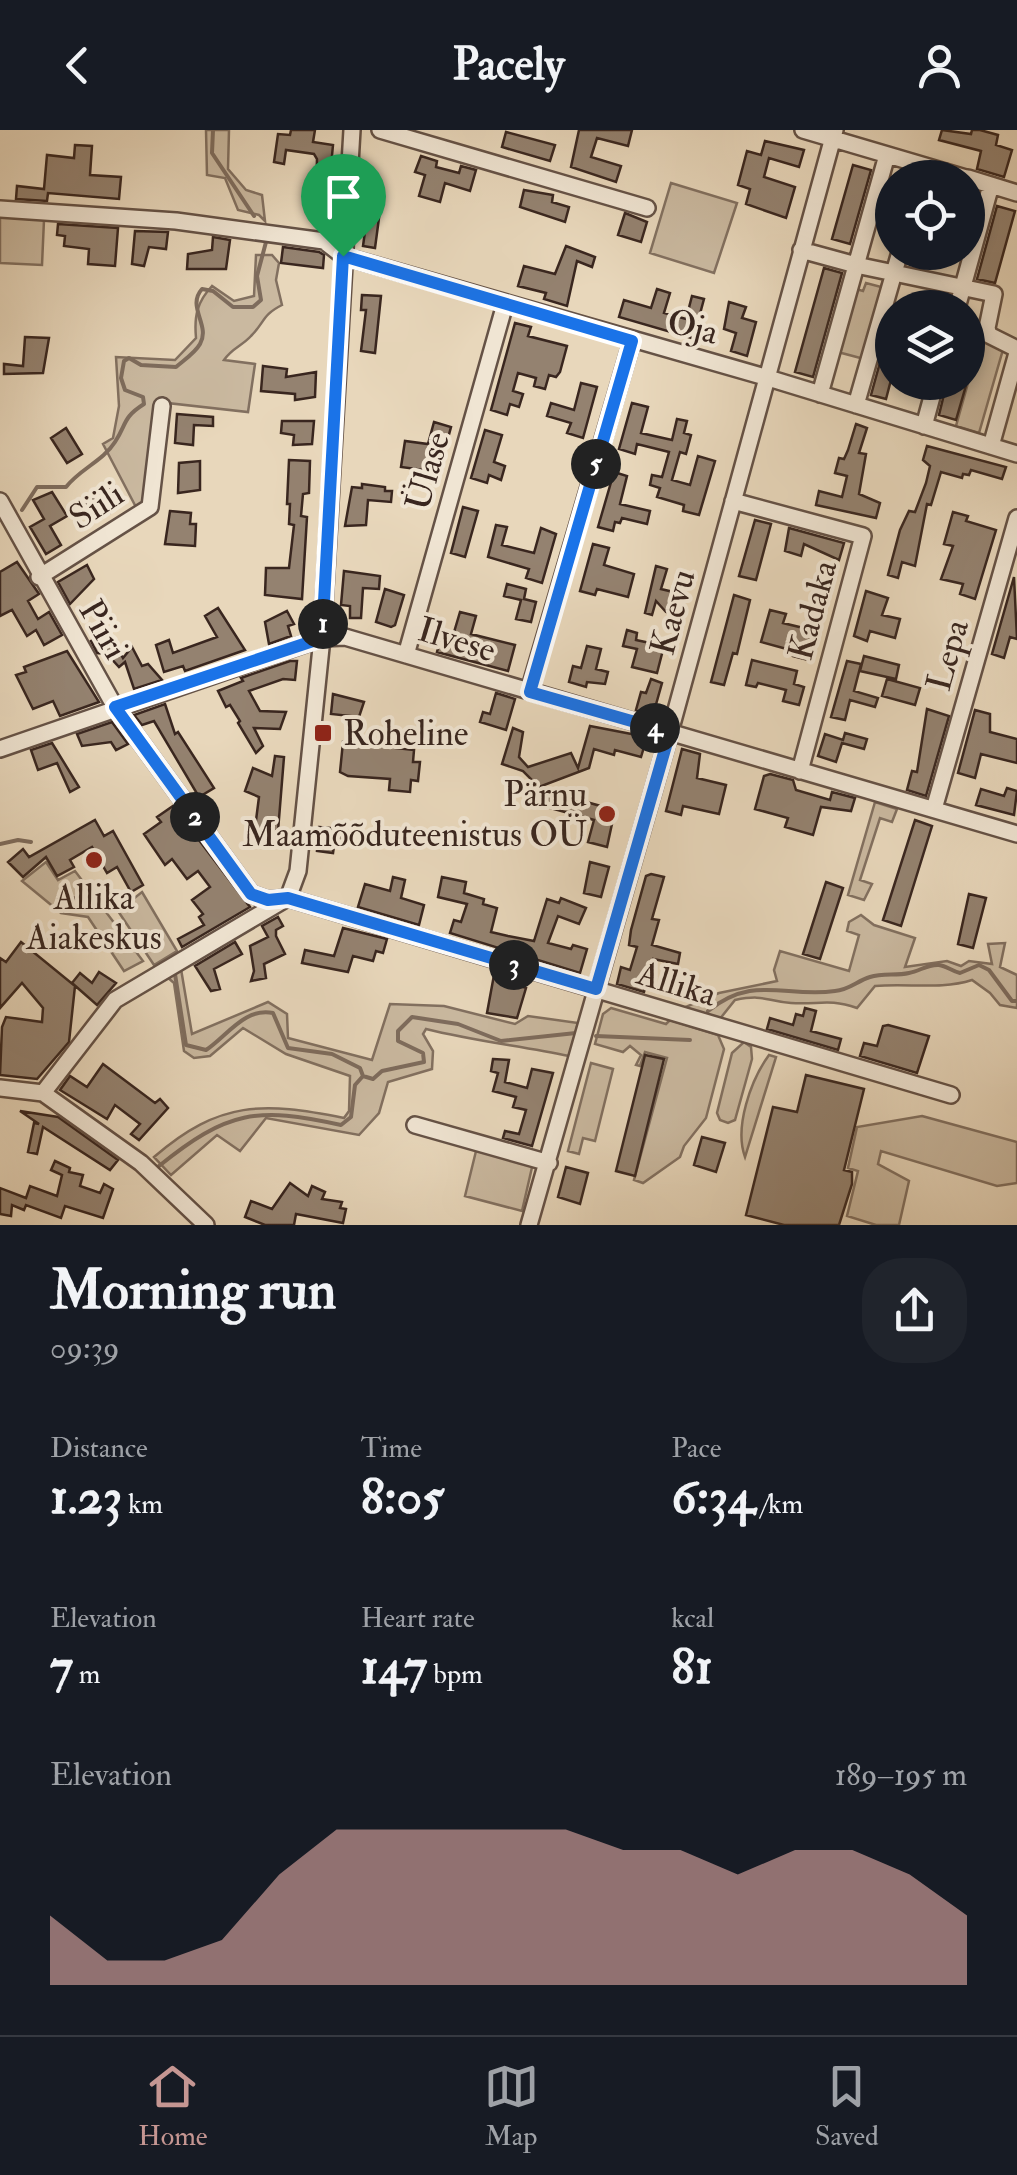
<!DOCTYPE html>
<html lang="en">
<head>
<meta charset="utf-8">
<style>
  :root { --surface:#171b24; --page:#20242c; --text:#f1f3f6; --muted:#9ea1a6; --line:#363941; --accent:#c59692 }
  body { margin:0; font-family:"IM FELL Double Pica",serif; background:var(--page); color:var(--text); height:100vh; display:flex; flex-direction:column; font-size:38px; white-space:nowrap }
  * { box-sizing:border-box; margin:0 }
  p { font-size:32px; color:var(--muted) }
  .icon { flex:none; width:55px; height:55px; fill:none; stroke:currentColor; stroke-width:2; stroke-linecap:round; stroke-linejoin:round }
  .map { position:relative; height:1095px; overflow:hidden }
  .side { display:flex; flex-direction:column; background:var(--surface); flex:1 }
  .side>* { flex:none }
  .buttons { position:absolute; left:875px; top:30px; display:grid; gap:20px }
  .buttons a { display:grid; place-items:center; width:110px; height:110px; border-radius:50%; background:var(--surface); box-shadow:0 5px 15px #0003; font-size:50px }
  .pin { position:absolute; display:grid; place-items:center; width:85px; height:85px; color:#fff; margin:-102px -42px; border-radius:50% 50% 50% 0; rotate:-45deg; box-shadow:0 0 10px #0007 }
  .pin .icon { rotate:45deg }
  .km { position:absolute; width:50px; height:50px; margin:-25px; border-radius:50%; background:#222; color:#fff; font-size:28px; line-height:50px; text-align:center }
  .round { display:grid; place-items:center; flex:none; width:105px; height:105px; border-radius:40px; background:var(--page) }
  .overview { display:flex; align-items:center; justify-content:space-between; height:170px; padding:0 50px }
  h1 { font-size:55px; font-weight:800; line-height:75px }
  .metrics { display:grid; grid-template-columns:repeat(3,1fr); gap:15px; height:170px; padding:10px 50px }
  .metrics div { display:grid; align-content:center }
  .metrics b { font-size:50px; font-weight:800 }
  .metrics small { font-size:28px; font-weight:400 }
  .metrics p { font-size:28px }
  .chart { height:280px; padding:20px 50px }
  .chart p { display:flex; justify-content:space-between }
  .chart svg { width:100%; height:180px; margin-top:10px; fill:var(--accent); opacity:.7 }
  header { display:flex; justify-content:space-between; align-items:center; height:130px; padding:0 50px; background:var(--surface); font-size:45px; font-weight:800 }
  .tab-bar { display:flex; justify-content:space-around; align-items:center; height:140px; border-top:2px solid var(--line); background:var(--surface); font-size:28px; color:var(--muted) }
  .tab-bar a { display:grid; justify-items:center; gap:5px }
  .tab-bar .selected { color:var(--accent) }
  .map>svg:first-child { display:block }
  .green { fill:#cab9a0; stroke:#827060; stroke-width:2.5 }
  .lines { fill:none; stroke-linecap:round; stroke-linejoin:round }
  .stream { stroke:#7e6c5d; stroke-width:4 }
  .building { fill:#948270; stroke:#39261f; stroke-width:2.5 }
  .minor-casing { stroke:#655246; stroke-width:20 }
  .minor { stroke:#f0e5d3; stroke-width:15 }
  .route-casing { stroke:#fff; stroke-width:20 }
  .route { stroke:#1a73e8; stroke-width:12 }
  .poi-dot { fill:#8f2418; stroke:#f0e5d3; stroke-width:4 }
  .labels { text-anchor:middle; stroke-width:8; stroke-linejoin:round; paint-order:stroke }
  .street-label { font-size:35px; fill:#39261f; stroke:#f0e5d3 }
  .poi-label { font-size:35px; fill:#39261f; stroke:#f0e5d3; text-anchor:start }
</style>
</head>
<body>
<header><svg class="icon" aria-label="back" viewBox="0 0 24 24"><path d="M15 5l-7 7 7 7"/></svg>Pacely<svg class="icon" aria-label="person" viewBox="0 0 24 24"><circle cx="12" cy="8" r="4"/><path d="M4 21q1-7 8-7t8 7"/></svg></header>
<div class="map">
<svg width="1017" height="1095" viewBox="0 0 1017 1095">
  <rect width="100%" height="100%" fill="#e8d7bb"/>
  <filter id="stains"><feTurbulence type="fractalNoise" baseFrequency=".002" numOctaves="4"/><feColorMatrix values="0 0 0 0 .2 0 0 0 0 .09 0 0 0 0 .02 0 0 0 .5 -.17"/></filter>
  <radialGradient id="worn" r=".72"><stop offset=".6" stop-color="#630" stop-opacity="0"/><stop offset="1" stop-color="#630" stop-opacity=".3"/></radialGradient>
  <path class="green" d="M206,0H229L228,39L246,60L262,65L265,91L259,85L238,80L225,48L207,45Z
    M671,53L737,73L714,143L650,123Z
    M0,87L44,90L42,135L0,133Z
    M256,125H272L279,133L276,150L282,175C262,185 265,192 251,206C242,216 232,218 224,230L255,234L248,282L158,272L146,372L137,379L103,314L113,308L119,276L116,227L175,230L196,208C194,186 197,172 212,156L234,171L254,166Z
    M884,147L888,148L864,229L838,222L856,159L863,161L866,153L881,157Z
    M982,203L1004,216L979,303L956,296Z
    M875,672L897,679L892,692L880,688L860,750L872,754L864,770L848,765Z
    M46,732L58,750L75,741L143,831L124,841L88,787L61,783L22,751Z
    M142,762L177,821L154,835L118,781Z
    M861,785L874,795L915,808L905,837L947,831L961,836L969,831L992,834L988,814L1005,813L1000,837L1017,845V878L1000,875L990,863L972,850C941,860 908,853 875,856L857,878C828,868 819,875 791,873C765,871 765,864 735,870L719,890L683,878L719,863L777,851L774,840L780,821L849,841L859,805L847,801L849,792Z
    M181,839L192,904L268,872L287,884L288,908L372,930L390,874L444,876L515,894L528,886L578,893L569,926C521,916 474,911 426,899L423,904L433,921L432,939L388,952L379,983L359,1005L266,988L240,1021L217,1005L171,1045L154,1027C220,970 263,972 344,988L349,981L350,946L286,924L243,898L210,926L194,928L184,921L174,853L167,847Z
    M611,878L666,894L670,890L718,905L724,919L706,988L684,1016L680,1027L643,1053L634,1050L667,928L645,922L640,936L636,935L641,925L630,916L623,922L595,914L603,884Z
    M744,912L751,917L752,929L735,990L728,993L720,990L717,983L732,923Z
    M769,925L776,927L745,1027C734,997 751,950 769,925Z
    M591,933L613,939L595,1011L583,1008L579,1024L568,1021Z
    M922,986L1017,1012V1053L997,1056L881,1021L878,1034L909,1051L899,1095H876L847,1086L858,1041L848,1038L857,997Z
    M477,1017L533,1033L522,1081L465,1066Z"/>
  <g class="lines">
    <path class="stream" d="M213,0L212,23L254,86
      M22,380L37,357H66C80,339 103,331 115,312C127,294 122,288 144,274L143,267L125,260L121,248L124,231L129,228L141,235L176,237C184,230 195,223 200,214C211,195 186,177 202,159L213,161L233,177H253L261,170L257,146L266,112
      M0,714L18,710L31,712
      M58,767L85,769
      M175,844L186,915L206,920C227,906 245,877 273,883L288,918L332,924L360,938L363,946
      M708,881C754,844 785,868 835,861C849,860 857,851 870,847C883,843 896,846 909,843C920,841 928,834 939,835C947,836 951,841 960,843L979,835L989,840L1012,871H1017
      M596,906L690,910
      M159,1036C227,981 257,976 341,995L351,987L355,955L363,946L373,949L382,941L424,932L423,923L398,911V901L412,887L458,894L501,911L576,903"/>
  </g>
  <path class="building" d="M291,0H315L313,12L333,15L328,67H316L317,29L314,24L286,20L284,34L274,32L278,4L290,5Z
    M579,0H632L628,16L597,8L591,27L621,36L616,52L571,37Z
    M942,0L971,4L972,0H980L998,5L996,15L1012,20L1004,47L977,39L981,21L939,10Z
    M506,2L555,15L550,31L502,17Z
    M765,11L804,20L799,37L769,28L764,47L795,57L786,88L746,74L750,59L738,55L747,21L761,25Z
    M75,15L92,16L90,45L121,47L119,69L48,63L47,71L16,69L17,56L44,59L47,25L74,28Z
    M421,26L437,31L436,37L459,43L461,36L476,40L470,61L445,53L440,72L419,66L425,45L415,42Z
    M853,35L871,40L850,114L832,109Z
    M524,60L553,65L552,72L569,77L565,92L520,77Z
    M369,72L381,73L375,118L363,116Z
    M997,76L1015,81L995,153L977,149Z
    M625,83L647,92L641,112L618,105Z
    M58,94L118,98L115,136L88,134L89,119L64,116L65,106L57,105Z
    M135,101L168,102L166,119L149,117L144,136L132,134Z
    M213,107L230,110L226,139H187L188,124L212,120Z
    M566,116L595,127L592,137L577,131L567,176L544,169L546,163L518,156L524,136L555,144Z
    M283,117L319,122L324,125L323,138L281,133Z
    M824,138L842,143L813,247L795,242Z
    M657,159L670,163L664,183L686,189L692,166L704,169L697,195L716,201L712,214L619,187L624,170L651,178Z
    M362,165L381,166L375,223L361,221L366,180H361Z
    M729,172L746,177L742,188L756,192L747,226L731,221L736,203L724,199Z
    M892,189V246L886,269L871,265Z
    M515,193L531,197L528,206L567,216L560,242L556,247L549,245L545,259L534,256L536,248L518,243L513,261L523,264L519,277L510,274L507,285L491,280Z
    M25,207L49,208L43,243L4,244V234L23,236Z
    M263,236L287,239L286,247L316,242L315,267L295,270V264L261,261Z
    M947,252H967L956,290L939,285Z
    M581,253L597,257L583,308L567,303L571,293L547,286L551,273L574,280Z
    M632,273L648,277L641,303L672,310L677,289L687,291L684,303L691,305L686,324L680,322L672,350L690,355L698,326L715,331L699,385L683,381L684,375L657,367L660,358L650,355L652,345L662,347L669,322L637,314L635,324L619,319Z
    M177,284L213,287V296L194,295L193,315L175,313Z
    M282,291H314L312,314L293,315L294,305L281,303Z
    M434,292L451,297L438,345L434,348L423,345L424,340L401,337L405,311L428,314Z
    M856,294L867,298L859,323L866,324L859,364L880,373L876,388L816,375L819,361L842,367L847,346L835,343L839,328L844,329L848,320Z
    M66,298L82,324L67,333L51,308Z
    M485,300L502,305L494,332L505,336L501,350L489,345L487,353L471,348Z
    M927,316L1006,337L1002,349L971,340L969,345L963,344L962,348L941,342L931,375L927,374L915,436L902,432L898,448L888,445L900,400L909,381L915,382L926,353L930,336L923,330Z
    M289,330L310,331L309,363L303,364L301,386L307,387L302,469L265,465L266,438H289L294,395L289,394L290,374H287Z
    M200,331V360L178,363L179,333Z
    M614,342L627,346L620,374L650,381L647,394L622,388L620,393L615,392L613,401L598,397Z
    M362,354L385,357V361H392L391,372L368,370L366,395L345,396L352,357L362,358Z
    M114,355L122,370L110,371V383L99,389L86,372Z
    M52,362L67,386L50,396L61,415L46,424L30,397L44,389L33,370Z
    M463,377L478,381L465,427L451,423Z
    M170,381L191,383L190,394H196L195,416L165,414Z
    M953,382L968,386L966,391L996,400L975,469L960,464L963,454L941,449L953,416L944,414Z
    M755,390L771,394L756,450L739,446Z
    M496,395L507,397L502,415L534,423L541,398L556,404L542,453L526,448L529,439L488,427Z
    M789,398L844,413L839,430L804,414L801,426L785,421Z
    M593,414L609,418L604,435L634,444L628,467L597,459L595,465L580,461Z
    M17,432L39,464L28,471L38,489L49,482L62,505L44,515L36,500L27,506L12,480L0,486V442Z
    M87,435L94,449L70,474L58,452Z
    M656,436L667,439L661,459L686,465L680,486L666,482L656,471L652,485L645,483Z
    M344,441L380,446L379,459L363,458L361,488H350V476L341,475Z
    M1014,447L1017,509L1010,507L1004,528L992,524Z
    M507,454L526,459L524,469L536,472L531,492L516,489L521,470L504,466Z
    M385,459L404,465L395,495L391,497L376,492Z
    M866,461L888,468L882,485L900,489L895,508L870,501L867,511L854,506Z
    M734,465L750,470L737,524L733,523L724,555L711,552Z
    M218,478L245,520L185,541L183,536L164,542L156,515L169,510L173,523L217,507L205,486Z
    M770,480L786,484L783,493L820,502L812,531L793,526L794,521L761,512Z
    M287,481L294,494L288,496L291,506L269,514L265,492Z
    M460,482L476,486L471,504L515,515L508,541L437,522L441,506L452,509Z
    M627,500L637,503L636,510L664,516L657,543L632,537L637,519L623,516Z
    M108,501L123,528L132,517L142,536L148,534L162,550L134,559L125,532L119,537L107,524L97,523L91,511Z
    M587,516L601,519L596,539L608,542L605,554L587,552L586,557L569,552L573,536L581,538Z
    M67,521L99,572L60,586L53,571L33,579L16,545L26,542L24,537Z
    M864,526L899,535L896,549L860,541Z
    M752,530L797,541L794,554L804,557L799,575L783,571L786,560L758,553L756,557L746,555Z
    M290,531H297L295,550L283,549L249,561L260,581L286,582L280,599L254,598L263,616L256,623L238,593L240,591L230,575L226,577L218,561L243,551L241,548Z
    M847,531L861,534L854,561L878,568L875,577L850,570L845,590L831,587Z
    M651,549L662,553L653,585L636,580L641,562L646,563Z
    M887,549L920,558L915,575L882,566Z
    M496,563L515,569L506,600L480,592L483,582L490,584Z
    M333,564L364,572L359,587L331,584Z
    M165,574L175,604L178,602L214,658L199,667L154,591L142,595L134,585Z
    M927,579L949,586L926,666L907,660L912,641L917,642Z
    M975,580L990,584V602L1017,609V633L981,624L975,648L958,643Z
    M112,592L128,614L116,620L111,612L82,616L77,604Z
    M590,596L647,607L641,627L615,620L614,625L594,619L589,638L536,658L615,680L607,717L588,712L594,690L528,672L534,652L523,641L502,634L513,598L523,602L519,627L528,637L571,623L578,638Z
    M845,603L867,609L864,619L842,613L836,632L818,626L825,604L843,610Z
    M343,612L414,620L413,632H420L418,651L411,650L410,662L389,660L390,649L348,646L340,642Z
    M52,613L79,657L70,662L57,633L38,640L31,620Z
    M682,619L700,624L697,648L726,655L719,684L683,676L681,685L666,681Z
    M275,626L284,627L278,701L255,698L259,667L245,661L253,638L272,646Z
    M770,644L793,650L796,660L830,670L832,662L855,668L851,681L821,677L813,705L785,697L788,688L755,679L764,646Z
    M1007,658L1017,661L1014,685L976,675L981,659L1004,666Z
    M173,676L250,777L182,817L178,809L204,795L199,787L203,784L192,770L210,757L198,741L187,749L172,729L165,735L144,704L161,692L157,687Z
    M95,690L104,706L113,701L143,755L131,762L117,737L107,743L92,717L70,730L74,737L57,746L46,727L23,747L8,732L23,719L29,727Z
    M915,690L932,696L901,796L883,790Z
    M319,697L341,699L340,717L334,716L333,723L317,721Z
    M590,732L609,737L601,767L584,763Z
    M651,744L664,747L652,789L659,790L652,815L680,823L678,834L653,829L644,862L617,854L621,837L630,840L637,817L629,815L631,800L646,746Z
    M393,747L405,750L401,768L424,775L419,795L358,777L365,754L390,761Z
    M442,747L466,752L464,763L484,769L483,774L497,778L491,802L508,806L534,811L547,769L559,773L561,768L586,778L579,794L558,786L548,813L571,819L573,815L587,819L580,843L450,803L454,790L461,792L467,774L438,767Z
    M826,752L843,758L820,829L803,824Z
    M969,764L986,768L973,818L958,814Z
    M278,787L283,796L276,800V806L285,824L264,834L266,848L251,851L254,841L250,816L268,807L262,796Z
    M343,798L387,809L383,823L376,821L373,831L353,826L348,842L302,833L305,820L334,826Z
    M21,812L75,856L69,912L37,949L0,945L2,897L6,887L42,892L43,878L22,853L0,878V828L6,832Z
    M235,812L242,824L214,839L220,859L211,861L195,836Z
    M99,842L116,853L97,875L72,853L80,843L92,853Z
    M494,845L526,858L517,888L487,883Z
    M805,878L816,881L811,901L841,909L838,920L767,899L770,888L793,895L796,884L803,886Z
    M888,895L929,906L917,943L860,926L864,913L877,916L883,896Z
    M645,925L664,929L635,1046L616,1041Z
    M493,929L509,930L505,952L527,958L532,939L553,943L532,1016L503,1008L505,1001L519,1004L526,980L513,977L516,967L493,961L498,943L491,941Z
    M103,934L155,973L160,969L168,978L139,1010L131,1004L140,994L115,975L107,989L60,960L70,946L87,957Z
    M806,945L864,959L844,1040L852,1042V1054L839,1095H784L746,1085L773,977L797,982Z
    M20,981L58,987L118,1030L110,1040L43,997L37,1024L28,1022L34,993L39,994Z
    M702,1007L725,1013L716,1042L694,1035Z
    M55,1031L70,1038L69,1042L83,1045L80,1056L100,1063L104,1054L113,1059L103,1088L65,1076L61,1088L26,1075L24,1080L12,1075L11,1086L0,1084V1058L26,1068L30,1056L57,1066L62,1045L51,1040Z
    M566,1037L588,1043L580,1074L558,1067Z
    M290,1053L308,1066L312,1056L325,1062L322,1069L342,1072L340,1078L346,1079L343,1093L296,1084L294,1095H265L245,1087L251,1071L272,1079Z"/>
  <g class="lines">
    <g class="minor-casing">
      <path id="minor" d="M380,0L647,78
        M803,0L966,48
        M968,48L1017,63
        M0,79L176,91L324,111L343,126L765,247L1017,324
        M801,120L856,135L994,164L987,198L989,205L1017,219
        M957,178L991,55
        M820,264L887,25
        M856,275L900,122
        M924,296L936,252
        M991,316L1017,223
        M0,371L115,577L251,764L268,770L288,768L951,965
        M733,371L863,406L800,641
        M39,447L150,377L162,276
        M406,525L505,174
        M529,561L632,211
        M0,619L322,508L345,507L1017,704
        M934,679L1017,388
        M288,768L298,741L322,508L352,0
        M0,958L43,963L141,1033L206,1095
        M43,963L115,870L284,770
        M415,995L549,1033
        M529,1095L670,602L835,0"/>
    </g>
    <use href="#minor" class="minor"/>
  </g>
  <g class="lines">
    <g class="route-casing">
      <path id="route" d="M343,126L632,211L530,562L670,602L596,859L288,768L268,770L251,764L115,577L322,508Z"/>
    </g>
    <use href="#route" class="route"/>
  </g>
  <g class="poi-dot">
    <rect x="313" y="593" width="20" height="20" rx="5"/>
    <circle cx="607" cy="684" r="10"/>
    <circle cx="94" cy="730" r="10"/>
  </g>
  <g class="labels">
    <g class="street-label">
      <text transform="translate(693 196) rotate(15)" y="12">Oja</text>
      <text transform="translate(427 341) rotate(-74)" y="12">Ülase</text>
      <text transform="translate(96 375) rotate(-33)" y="12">Siili</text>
      <text transform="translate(812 480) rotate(-75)" y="12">Kadaka</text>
      <text transform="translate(672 482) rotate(-75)" y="12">Kaevu</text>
      <text transform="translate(104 499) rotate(60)" y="12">Piiri</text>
      <text transform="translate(457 509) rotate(17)" y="12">Ilvese</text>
      <text transform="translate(947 525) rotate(-74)" y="12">Lepa</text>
      <text transform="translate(677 853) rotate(17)" y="12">Allika</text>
    </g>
    <g class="poi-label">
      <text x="343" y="615">Roheline</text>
      <text x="587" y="676" text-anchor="end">Pärnu<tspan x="587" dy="40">Maamõõduteenistus OÜ</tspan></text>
      <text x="94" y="779" text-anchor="middle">Allika<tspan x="94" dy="40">Aiakeskus</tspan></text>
    </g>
  </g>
  <rect width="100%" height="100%" filter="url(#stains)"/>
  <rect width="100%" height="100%" fill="url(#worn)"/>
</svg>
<div class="buttons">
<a><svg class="icon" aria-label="locate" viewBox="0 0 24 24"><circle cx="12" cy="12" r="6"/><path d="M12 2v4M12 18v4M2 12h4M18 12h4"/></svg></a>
<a><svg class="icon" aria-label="layers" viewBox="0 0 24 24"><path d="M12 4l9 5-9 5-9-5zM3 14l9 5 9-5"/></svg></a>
</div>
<div class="pin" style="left:343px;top:126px;background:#1e9e55"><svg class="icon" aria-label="arrive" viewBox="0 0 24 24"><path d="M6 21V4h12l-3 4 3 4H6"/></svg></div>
<b class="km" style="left:323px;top:494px">1</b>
<b class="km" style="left:195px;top:687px">2</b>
<b class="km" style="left:514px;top:835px">3</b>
<b class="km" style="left:655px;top:598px">4</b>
<b class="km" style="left:596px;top:334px">5</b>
</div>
<section class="side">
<div class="overview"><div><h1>Morning run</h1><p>09:39</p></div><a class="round"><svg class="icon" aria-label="share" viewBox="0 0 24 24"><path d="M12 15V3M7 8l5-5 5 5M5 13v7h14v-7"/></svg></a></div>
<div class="metrics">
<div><p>Distance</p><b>1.23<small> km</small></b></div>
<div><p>Time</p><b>8:05</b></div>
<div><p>Pace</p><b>6:34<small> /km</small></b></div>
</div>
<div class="metrics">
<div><p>Elevation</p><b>7<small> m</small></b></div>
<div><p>Heart rate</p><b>147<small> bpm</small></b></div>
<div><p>kcal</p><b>81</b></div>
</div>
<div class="chart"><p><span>Elevation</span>189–195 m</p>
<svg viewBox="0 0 160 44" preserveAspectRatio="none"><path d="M0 44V27L10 38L20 38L30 33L40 17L50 6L60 6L70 6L80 6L90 6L100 11L110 11L120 17L130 11L140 11L150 17L160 27V44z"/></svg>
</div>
</section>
<nav class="tab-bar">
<a class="selected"><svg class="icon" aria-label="home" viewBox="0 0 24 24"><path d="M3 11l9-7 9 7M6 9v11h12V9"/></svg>Home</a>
<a><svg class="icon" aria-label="map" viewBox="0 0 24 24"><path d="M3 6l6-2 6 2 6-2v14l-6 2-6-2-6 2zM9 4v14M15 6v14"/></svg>Map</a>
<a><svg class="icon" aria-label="saved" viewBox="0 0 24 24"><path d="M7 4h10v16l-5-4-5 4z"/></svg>Saved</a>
</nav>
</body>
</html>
